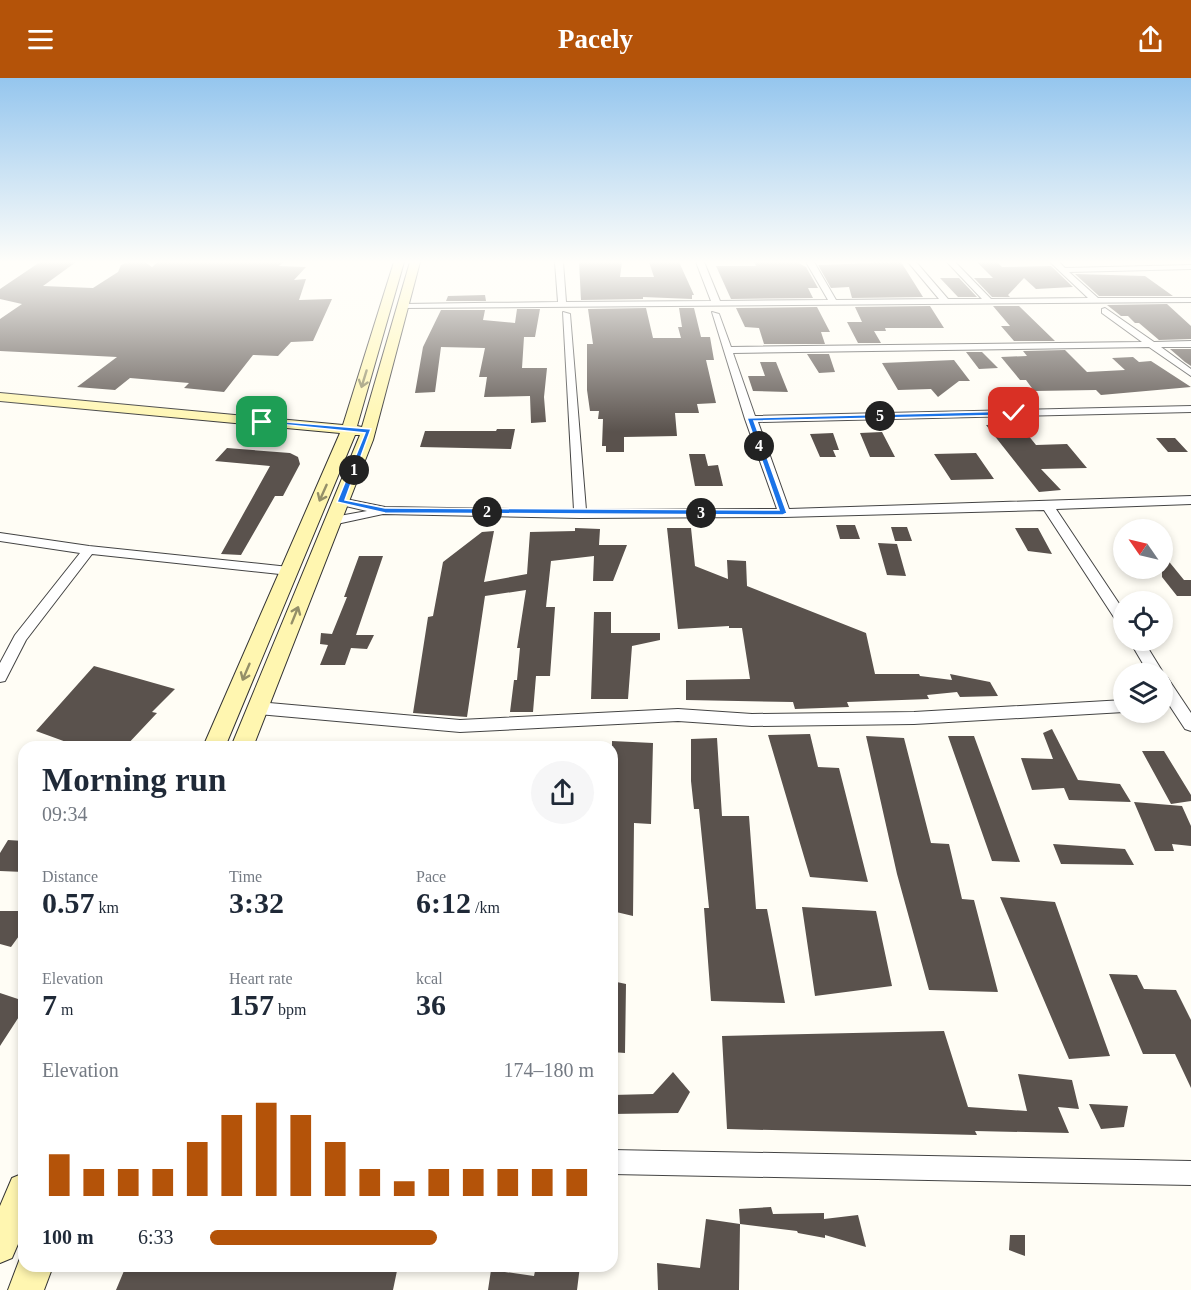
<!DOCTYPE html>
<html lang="en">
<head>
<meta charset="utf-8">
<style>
  :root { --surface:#fff; --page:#f6f6f7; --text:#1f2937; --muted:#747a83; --accent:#b45309 }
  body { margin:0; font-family:Georgia,serif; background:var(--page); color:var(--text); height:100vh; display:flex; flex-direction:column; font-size:22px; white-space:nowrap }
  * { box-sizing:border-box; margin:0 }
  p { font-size:20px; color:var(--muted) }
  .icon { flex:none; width:33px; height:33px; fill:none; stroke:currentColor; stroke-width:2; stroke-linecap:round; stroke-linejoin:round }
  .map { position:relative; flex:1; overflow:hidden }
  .sheet { position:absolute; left:18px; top:663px; width:600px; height:531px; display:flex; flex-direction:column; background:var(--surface); border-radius:18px; box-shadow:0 3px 9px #0003 }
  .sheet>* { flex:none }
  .needle { width:39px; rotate:304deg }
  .buttons { position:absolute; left:1113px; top:441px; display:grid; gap:12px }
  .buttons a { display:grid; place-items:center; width:60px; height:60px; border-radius:50%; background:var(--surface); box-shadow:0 3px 9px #0003; font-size:30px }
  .pin { position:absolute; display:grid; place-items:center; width:51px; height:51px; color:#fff; margin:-26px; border-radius:12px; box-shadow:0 3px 9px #0006 }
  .km { position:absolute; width:30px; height:30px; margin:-15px; border-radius:50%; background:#222; color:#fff; font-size:16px; line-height:30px; text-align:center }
  .round { display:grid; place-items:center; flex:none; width:63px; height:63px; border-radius:32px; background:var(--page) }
  .summary { display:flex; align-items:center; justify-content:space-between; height:102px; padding:0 24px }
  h1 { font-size:33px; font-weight:600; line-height:45px }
  .metrics { display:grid; grid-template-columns:repeat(3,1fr); gap:9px; height:102px; padding:6px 24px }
  .metrics div { display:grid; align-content:center }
  .metrics b { font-size:30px; font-weight:600 }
  .metrics small { font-size:16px; font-weight:400 }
  .metrics p { font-size:16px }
  .chart { height:168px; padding:12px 24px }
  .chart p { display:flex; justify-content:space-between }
  .chart svg { width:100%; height:108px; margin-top:6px; stroke:var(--accent); stroke-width:6 }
  ul { padding:0 24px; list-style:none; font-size:20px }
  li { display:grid; grid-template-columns:96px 72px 1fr; align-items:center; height:45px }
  li i { height:15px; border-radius:8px; background:var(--accent) }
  header { display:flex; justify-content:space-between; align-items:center; height:78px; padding:0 24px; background:var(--accent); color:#fff; font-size:27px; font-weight:600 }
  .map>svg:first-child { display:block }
  .building { fill:#5a524d }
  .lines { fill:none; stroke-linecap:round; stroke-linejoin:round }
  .street-casing { stroke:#444; stroke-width:2 }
  .secondary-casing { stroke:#333; stroke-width:2 }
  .street { fill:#fff; fill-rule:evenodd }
  .secondary { fill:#fff6b0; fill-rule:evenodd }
  .oneway { stroke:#948f68 }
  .route { fill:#1a73e8; stroke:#fff; stroke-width:1.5 }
</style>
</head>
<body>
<header><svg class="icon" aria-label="menu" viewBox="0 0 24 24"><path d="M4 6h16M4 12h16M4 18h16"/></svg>Pacely<svg class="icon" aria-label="share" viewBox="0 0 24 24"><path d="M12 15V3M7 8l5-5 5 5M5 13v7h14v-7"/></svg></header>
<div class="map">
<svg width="1191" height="1212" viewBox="0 0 1191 1212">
  <rect width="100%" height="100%" fill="#fffdf5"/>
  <path class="building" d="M40,184H76L43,208L93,210L118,194L121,187L128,184H145L152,189L158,184H284L279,188L306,189L294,202L306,201L299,222L332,221L313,263L291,264L278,278L253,277L224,314L184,310L189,305L130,300L115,312L77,309L117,279L0,273V241L22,226L0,221V211Z
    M579,184H622L620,199H654L649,184H679L694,217H692V221L643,219V221L581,222Z
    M754,184H797L806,189L818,210H808L813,220L731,221L716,188H756Z
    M901,184L923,219L852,220L849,209L831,210L818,187Z
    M977,184H997L1002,189L1051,188L1073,209L1036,211L1024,200L1008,217L1010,219H992L974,200H993Z
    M1075,196L1145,198L1173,218H1099Z
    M940,200H959L977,219H958Z
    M485,217L486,223H446L448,218Z
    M1167,226L1191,248V261L1159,262L1139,245H1135L1128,238H1121L1107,227Z
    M930,228L944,250H885L886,253H874L881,265H858L847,244H862L855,229Z
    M993,228H1019L1055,263H1014L1001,248H1010Z
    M817,229L830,254H821L825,266H764L759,250L745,249L736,230Z
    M646,230L653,260H681L678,249H682L679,230H694L701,259H710L714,282H706L716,325L697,326L699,335H675L677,358L624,359V374H606V368H602L603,341H598L599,333H590L587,312V266H593L588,231Z
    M517,231H540L535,259H524L522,290H547L544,319L546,344L531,345L530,318L484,319L487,299H479L485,270L441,269L435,314L415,315L423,269L441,232H485L483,242L515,245Z
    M1170,271H1191V288L1185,284Z
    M1065,272L1087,294L1125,292L1112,280L1133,279L1139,284L1151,283L1191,309L1101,317L1096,312L1034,313L1026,302H1020L1001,279L1027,278L1023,273Z
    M966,274H982L998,290L979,291Z
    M807,276H829L835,294L819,295Z
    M954,282L970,303H959L938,319L931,311L898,312L882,285Z
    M760,284H776L788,314L753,313L748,298H765Z
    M1013,346L1018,352H1024L1036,367L1067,366L1087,390L1041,391L1061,412L1039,414L986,347Z
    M497,351H515L511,371L420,369L425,353H496Z
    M882,354L895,379H870L860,355Z
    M833,355L839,372H833L836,379H820L810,356Z
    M1156,360H1175L1188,374H1168Z
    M227,370L290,375L298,379L300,386L283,418H275L241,477L221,476L270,388L215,383Z
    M976,375L994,401L951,402L934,376Z
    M689,376H705L708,388L718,387L723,408H695Z
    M836,447H855L860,461H840Z
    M891,449H907L912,463H895Z
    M575,450L600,451L599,467H627L613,503H593L594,478L551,483L546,529H555L550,598H536L533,634H510L514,602H517L520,570H517L526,512L485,518L467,639L413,635L428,539L433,538L443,484L482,454L494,453L484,504L527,496L530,454L575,453Z
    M667,450H691L695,488L728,501L727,482L746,483L747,508L866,555L875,596H919L920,598L952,602L950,596L990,604L998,618L960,619L957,614L927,617L929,621L847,624L849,629L795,631L793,624L686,622V602L750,601L742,550H729V548L678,551Z
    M1015,450H1038L1052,476L1028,473Z
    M878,465L897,466L906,498L887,497Z
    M1162,475L1184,502H1191V518H1177L1162,499Z
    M359,478H383L356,557H374L367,571L351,570L345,587H320L328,567L320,566L321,555L332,556L347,519H344Z
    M594,534H611V555H660V562L632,568L628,621H591Z
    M94,588L175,611L152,634L157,635L125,669H80L36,653Z
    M1052,651L1078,702L1120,706L1131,724L1069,722L1064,710L1032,712L1021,680L1053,681L1043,655Z
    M810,656L818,689L839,690L868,804L810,799L768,657Z
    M866,658L904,660L931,765L949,766L962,821L974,822L998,914L929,912L897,796Z
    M948,658H974L1020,784L992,783Z
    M717,660L722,738H749L756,831H767L785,925L711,923L704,830H709L699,731H694L691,703V661Z
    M612,663L653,665L651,746L634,745L633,838L612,833Z
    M1142,673H1164L1191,717V723L1171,726Z
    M1134,724L1182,728L1191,748V768L1172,766L1174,773H1155Z
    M8,762L24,763V794L0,793V775Z
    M1053,766L1125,771L1134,787L1061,786Z
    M1000,819L1055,824L1110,978L1069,981Z
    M802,829L876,833L892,908L815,918Z
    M0,833H24V851L11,869L0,866Z
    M1109,896L1137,897L1144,911L1176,912L1191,942V1010L1175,976H1143Z
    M612,903L626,906L625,975L612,974Z
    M0,915L24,923V931L0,968Z
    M944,953L968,1029L1027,1033L1018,996L1072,1002L1079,1031L1058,1029L1069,1055L975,1053L977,1057L727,1051L722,958Z
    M673,994L690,1014L678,1035L612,1036V1017L653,1016Z
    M1089,1026L1128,1028L1124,1049L1101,1051Z
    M771,1129L773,1136L824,1135V1141L858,1137L866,1169L825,1157V1160L798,1155L797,1153L740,1146L739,1131Z
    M706,1141L740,1146L739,1212H658L657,1185L700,1190Z
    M1010,1157H1025V1178L1009,1172Z
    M126,1188H398L393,1212H116Z
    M536,1188H580L577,1212H488L491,1192L534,1198Z"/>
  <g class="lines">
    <g class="street-casing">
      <path id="street" d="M555,184H563L566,224L711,223L696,184H704L720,223L828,222L806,184H814L836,222L939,221L908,184H916L948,221H982L947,184H955L991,221L1088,220L1050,184H1059L1065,190L1191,187V191L1069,194L1098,220H1191V224L403,230L399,228L403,226L558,224Z
        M1105,230L1154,264L1191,263V269H1161L1191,291V298L1149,269L733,275L755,338L1191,328V334L758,344L789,431L1191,418V426L1056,431L1124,533V548L1119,547L1044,432L784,439L580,440L383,436L332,447L326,443L328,440L367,433L337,426L335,424L341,420L385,429L574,432L563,234L570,236L586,432L777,431L745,341L712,234L719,236L731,269L1142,264L1102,235V231Z
        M0,455L89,468L289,489L296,493L289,497L92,476L26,562L5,603L0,604V585L15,557L80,475L0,463Z
        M1129,562H1143L1164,596L1163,598L1167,599L1191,635V653L1185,651L1162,616V596H1149Z
        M1124,622V634L914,646L752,648L678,643L460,654L258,636L253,634L250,630L253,626L258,624L460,642L678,631L752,636L914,634Z
        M612,1072L1191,1083V1107L612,1096Z"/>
    </g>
    <g class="secondary-casing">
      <path id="secondary" d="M394,184H404L357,348L362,349L410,184H420L373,362L253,669H231L360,357H355L225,669H203L340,355L0,323V315L343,347Z
        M24,1095V1152L12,1180L0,1185V1128L12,1100Z
        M22,1175L24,1188H53L44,1212H8Z"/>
    </g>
    <use href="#street" class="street"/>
    <use href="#secondary" class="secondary"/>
  </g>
  <defs><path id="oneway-shaft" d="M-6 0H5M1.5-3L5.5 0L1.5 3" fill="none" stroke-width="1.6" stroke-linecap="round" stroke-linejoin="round" transform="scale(1.5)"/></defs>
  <g class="oneway">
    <use href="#oneway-shaft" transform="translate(364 301) rotate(107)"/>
    <use href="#oneway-shaft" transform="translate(323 415) rotate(114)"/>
    <use href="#oneway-shaft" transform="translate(295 537) rotate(-68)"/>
    <use href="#oneway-shaft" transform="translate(246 594) rotate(113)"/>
  </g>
  <linearGradient id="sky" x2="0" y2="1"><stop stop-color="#95c6ee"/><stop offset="0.52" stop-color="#fffefa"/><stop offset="1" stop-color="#fffefa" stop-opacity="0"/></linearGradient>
  <rect width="1191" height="354" fill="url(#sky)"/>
  <path class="route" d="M1014,333L1017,337L754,343L787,435L783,437L385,435L337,424L365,355L259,344L262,342L371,351L345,422L385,430L779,432L747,340Z"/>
</svg>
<div class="buttons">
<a><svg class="needle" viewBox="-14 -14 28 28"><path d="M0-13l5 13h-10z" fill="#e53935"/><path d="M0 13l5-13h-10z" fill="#747a83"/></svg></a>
<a><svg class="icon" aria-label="locate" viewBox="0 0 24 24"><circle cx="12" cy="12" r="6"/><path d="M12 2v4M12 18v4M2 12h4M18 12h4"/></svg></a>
<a><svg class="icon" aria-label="layers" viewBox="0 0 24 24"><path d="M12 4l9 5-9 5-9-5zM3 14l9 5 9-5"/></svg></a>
</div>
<div class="pin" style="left:262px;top:344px;background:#1e9e55"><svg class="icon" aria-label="arrive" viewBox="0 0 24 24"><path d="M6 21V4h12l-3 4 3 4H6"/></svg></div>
<div class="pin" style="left:1014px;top:335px;background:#d93025"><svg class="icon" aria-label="check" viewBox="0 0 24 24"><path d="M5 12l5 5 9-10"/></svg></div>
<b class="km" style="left:354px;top:392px">1</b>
<b class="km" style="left:487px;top:434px">2</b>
<b class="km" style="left:701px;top:435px">3</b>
<b class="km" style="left:759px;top:368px">4</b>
<b class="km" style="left:880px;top:338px">5</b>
<section class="sheet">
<div class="summary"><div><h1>Morning run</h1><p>09:34</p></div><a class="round"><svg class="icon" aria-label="share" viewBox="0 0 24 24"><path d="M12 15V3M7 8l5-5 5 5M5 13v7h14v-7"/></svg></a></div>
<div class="metrics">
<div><p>Distance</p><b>0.57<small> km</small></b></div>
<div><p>Time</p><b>3:32</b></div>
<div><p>Pace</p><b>6:12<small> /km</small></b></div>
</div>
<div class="metrics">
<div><p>Elevation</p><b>7<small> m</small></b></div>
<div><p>Heart rate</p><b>157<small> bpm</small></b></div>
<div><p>kcal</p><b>36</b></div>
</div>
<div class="chart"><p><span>Elevation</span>174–180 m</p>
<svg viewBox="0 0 160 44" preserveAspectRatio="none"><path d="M5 44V27M15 44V33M25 44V33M35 44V33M45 44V22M55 44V11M65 44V6M75 44V11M85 44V22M95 44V33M105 44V38M115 44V33M125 44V33M135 44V33M145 44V33M155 44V33"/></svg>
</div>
<ul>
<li><b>100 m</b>6:33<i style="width:59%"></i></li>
</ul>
</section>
</div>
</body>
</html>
